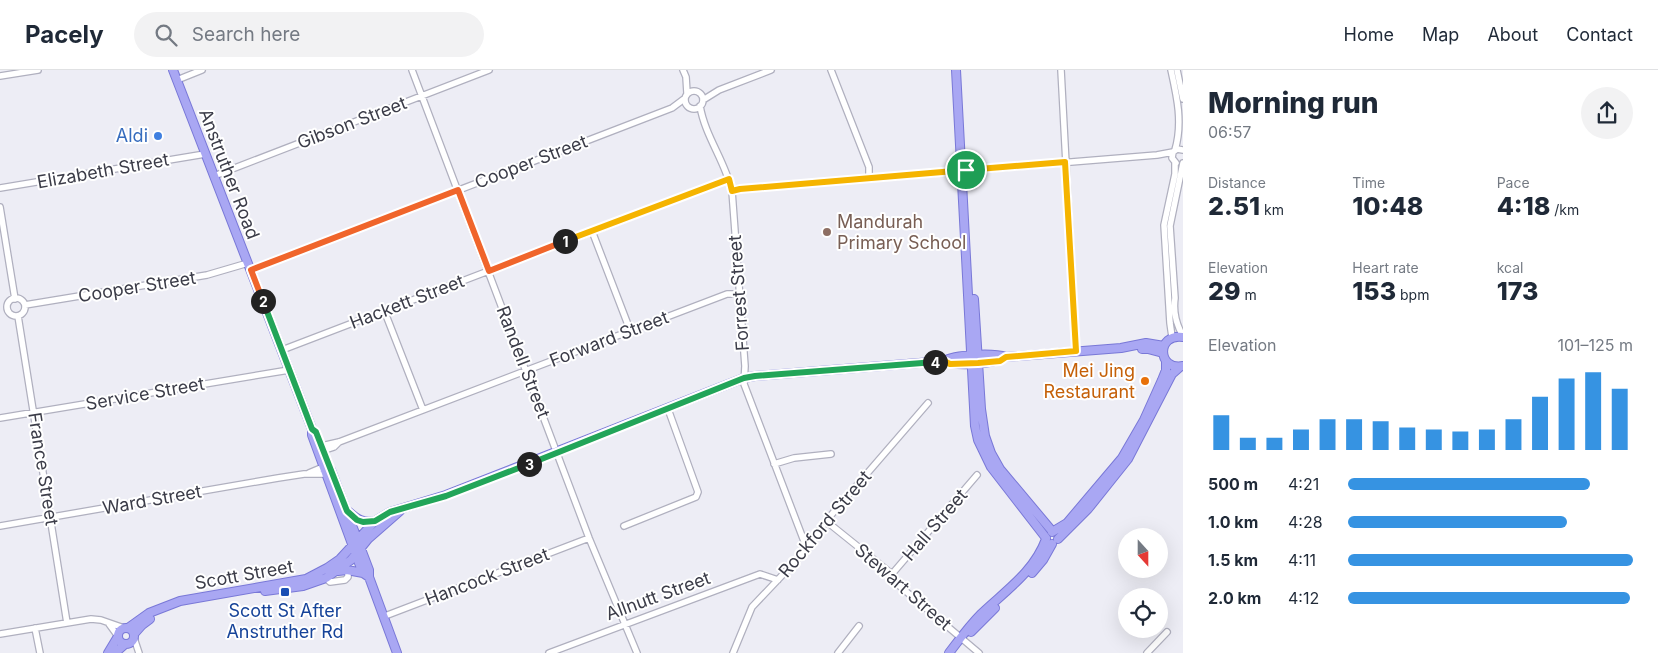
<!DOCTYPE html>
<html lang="en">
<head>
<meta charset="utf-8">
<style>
  :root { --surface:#fff; --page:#f2f2f3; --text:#1f2937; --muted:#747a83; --line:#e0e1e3; --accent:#3693e2 }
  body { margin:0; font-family:Inter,sans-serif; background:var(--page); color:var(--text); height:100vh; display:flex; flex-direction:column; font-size:19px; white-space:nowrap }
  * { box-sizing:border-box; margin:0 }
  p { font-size:16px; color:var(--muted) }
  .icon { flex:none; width:28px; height:28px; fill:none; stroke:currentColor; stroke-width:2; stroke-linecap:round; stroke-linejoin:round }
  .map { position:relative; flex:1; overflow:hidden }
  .drawer { display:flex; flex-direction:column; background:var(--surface); width:475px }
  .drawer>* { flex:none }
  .needle { width:32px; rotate:159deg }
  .fabs { position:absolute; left:1118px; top:458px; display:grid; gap:10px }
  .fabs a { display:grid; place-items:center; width:50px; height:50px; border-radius:50%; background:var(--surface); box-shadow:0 5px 20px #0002; font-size:25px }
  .pin { position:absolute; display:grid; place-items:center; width:42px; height:42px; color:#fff; margin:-21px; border:2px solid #fff; border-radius:50%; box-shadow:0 1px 5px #0007 }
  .km { position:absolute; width:25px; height:25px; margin:-12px; border-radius:50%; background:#222; color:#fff; font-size:14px; line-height:25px; text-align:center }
  .round { display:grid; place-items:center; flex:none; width:52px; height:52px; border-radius:26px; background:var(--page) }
  .headline { display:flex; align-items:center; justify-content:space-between; height:85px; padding:0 25px }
  h1 { font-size:28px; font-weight:800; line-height:38px }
  .metrics { display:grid; grid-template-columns:repeat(3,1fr); gap:8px; height:85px; padding:5px 25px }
  .metrics div { display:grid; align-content:center }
  .metrics b { font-size:25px; font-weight:800 }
  .metrics small { font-size:14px; font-weight:400 }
  .metrics p { font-size:14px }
  .chart { height:140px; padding:10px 25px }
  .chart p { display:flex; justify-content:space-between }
  .chart svg { width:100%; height:90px; margin-top:5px; stroke:var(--accent); stroke-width:6 }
  ul { padding:0 25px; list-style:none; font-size:16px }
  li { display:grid; grid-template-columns:80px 60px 1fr; align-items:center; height:38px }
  li i { height:12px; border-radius:6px; background:var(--accent) }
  header { display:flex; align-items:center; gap:30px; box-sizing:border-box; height:70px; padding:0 25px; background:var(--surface); border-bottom:1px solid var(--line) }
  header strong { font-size:24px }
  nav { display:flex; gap:28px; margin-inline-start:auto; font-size:18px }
  .search { width:350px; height:45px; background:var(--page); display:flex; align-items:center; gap:12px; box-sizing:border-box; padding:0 18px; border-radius:28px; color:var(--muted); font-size:19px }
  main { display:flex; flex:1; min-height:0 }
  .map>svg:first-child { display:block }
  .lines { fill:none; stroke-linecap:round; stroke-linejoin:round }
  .minor-casing { stroke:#b0b0bf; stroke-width:8 }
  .major-casing { stroke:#7978d7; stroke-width:10 }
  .minor { stroke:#fff; stroke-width:5.5 }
  .major { stroke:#a9a7f3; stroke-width:8 }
  .split-1-casing { stroke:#fff; stroke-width:10 }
  .split-2-casing { stroke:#fff; stroke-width:10 }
  .split-3-casing { stroke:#fff; stroke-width:10 }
  .split-4-casing { stroke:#fff; stroke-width:10 }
  .split-5-casing { stroke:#fff; stroke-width:10 }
  .split-1 { stroke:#f5b400; stroke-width:6 }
  .split-2 { stroke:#f0652b; stroke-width:6 }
  .split-3 { stroke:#22a559; stroke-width:6 }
  .split-4 { stroke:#22a559; stroke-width:6 }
  .split-5 { stroke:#f5b400; stroke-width:6 }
  .shop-dot { fill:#3f7fe0; stroke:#fff; stroke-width:2 }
  .education-dot { fill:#8d6e63; stroke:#fff; stroke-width:2 }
  .food-dot { fill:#e8710a; stroke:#fff; stroke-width:2 }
  .transit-dot { fill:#1a4fb4; stroke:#fff; stroke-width:2 }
  .labels { text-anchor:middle; stroke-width:4; stroke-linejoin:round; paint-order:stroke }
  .street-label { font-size:18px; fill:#3b3c48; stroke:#fff }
  .shop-label { font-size:18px; fill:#366cbe; stroke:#fff; text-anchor:end }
  .education-label { font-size:18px; fill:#785e54; stroke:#fff; text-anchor:start }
  .food-label { font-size:18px; fill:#c56008; stroke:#fff; text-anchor:end }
  .transit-label { font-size:18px; fill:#164399; stroke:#fff }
</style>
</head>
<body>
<header>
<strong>Pacely</strong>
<div class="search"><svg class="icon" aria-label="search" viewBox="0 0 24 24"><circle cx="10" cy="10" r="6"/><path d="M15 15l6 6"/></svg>Search here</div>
<nav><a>Home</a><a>Map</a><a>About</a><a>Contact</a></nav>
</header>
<main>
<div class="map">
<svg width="1183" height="583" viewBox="0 0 1183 583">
  <rect width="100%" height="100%" fill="#ededf5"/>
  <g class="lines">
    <g class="minor-casing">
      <path id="minor" d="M412,0L589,468L637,583
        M683,0L686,7L687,23
        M831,0L869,97V107
        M1061,0L1076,281
        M1171,0C1177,27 1183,53 1175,80
        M1177,0L1183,29
        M0,6L38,0
        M177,10L202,0
        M685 30a9 9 0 1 1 18 0a9 9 0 1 1-18 0Z
        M703,30L719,20L771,0
        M700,36C705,66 725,91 732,121L745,296L744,314L807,479
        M1176,93L1172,88L1173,82L1177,79L1183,80
        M1183,93L1170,156L1175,228C1173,242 1176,254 1183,266
        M214,106L489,0
        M0,118L205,84
        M732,121L740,119L1157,85L1173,82
        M0,137L15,229
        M592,161L630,260
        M251,200L672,38L684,29
        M7 237a9 9 0 1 1 18 0a9 9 0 1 1-18 0Z
        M25,235L207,205L248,193
        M384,240L423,340
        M18,246L67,553
        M1172,267L1170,253L1164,155L1175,104V92
        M282,280L729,109
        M0,348L289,300
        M317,377L339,372L727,224H739
        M319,382L334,377L339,372
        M774,394L794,388L831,384
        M309,403L328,395
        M826,451L892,504L896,513L979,583
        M0,456L278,408L304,404H328
        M624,456L696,427L698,422L668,339
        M892,504L977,405
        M326,508L330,512L345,510L348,507V502
        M385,546L589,468
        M109,554L117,565
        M35,558L40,583
        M0,564L91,549L101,550L124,558
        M134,568L139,583
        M549,583L760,504L778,510
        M733,583L752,537L807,479L826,451L928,333
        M838,583L859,556
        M1147,583L1167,562"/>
    </g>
    <g class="major-casing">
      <path id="major" d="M173,0L312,359V365L359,493L363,503L369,507
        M956,0L975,356L978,370L991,397L1046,468
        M974,229L981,339L985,366L991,383L1000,399L1052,461
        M1142,279H1148L1163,283
        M944,291C956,297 994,294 1006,287L1121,278L1146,273L1164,276
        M1183,296C1157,301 1156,263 1183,267
        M331,400L369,500V507L397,583
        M349,442C358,450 363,453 375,451
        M1052,462L1067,453L1122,388L1144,350L1162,310L1166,300V291
        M1058,469L1088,439L1128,389L1172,304L1180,297
        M338,501L347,500L363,503
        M1032,503L1043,490L1052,474
        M265,521L303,516L326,508L351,490L368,469L400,441
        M118 566a8 8 0 1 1 16 0a8 8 0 1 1-16 0Z
        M128,558L149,543L180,531L306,509L327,498L340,489L375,451L390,442L446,425L744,308L755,306L944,291C955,284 994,283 1006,287
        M971,562L995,538
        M134,564L142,555L150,549
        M108,583L117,568
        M115,583L124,575
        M949,583C959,570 969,556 981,544C1005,521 1034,502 1046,469"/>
    </g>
    <use href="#minor" class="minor"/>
    <use href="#major" class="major"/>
  </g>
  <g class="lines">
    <g class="split-1-casing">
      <path id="split-1" d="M565,171L729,109L732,121L740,119L966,100"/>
    </g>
    <g class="split-2-casing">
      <path id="split-2" d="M263,231L251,200L458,120L489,201L565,171"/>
    </g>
    <g class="split-3-casing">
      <path id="split-3" d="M263,231L312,359L316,362L347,441L357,450L363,452L375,451L390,442L446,426L529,394"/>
    </g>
    <g class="split-4-casing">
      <path id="split-4" d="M529,394L744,308L755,306L935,292"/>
    </g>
    <g class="split-5-casing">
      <path id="split-5" d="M935,292L944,291L950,294L978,293L1000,291L1006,287L1076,281L1065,92L966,100"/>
    </g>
    <use href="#split-1" class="split-1"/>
    <use href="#split-2" class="split-2"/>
    <use href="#split-3" class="split-3"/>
    <use href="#split-4" class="split-4"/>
    <use href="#split-5" class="split-5"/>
  </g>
  <circle class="shop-dot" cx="158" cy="66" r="5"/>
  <circle class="education-dot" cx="827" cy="162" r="5"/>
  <circle class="food-dot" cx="1145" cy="311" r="5"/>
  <rect class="transit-dot" x="280" y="517" width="10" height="10" rx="2.5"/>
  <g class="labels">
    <g class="street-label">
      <text transform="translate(352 53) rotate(-21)" y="6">Gibson Street</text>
      <text transform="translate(531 92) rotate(-21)" y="6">Cooper Street</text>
      <text transform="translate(103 101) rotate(-10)" y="6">Elizabeth Street</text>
      <text transform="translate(229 104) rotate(69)" y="6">Anstruther Road</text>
      <text transform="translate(137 217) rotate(-9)" y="6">Cooper Street</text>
      <text transform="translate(739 223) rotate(-94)" y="6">Forrest Street</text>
      <text transform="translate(407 232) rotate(-21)" y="6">Hackett Street</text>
      <text transform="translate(609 269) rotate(-21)" y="6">Forward Street</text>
      <text transform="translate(523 292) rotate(69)" y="6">Randell Street</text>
      <text transform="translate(145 324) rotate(-10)" y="6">Service Street</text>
      <text transform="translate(43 399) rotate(81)" y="6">France Street</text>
      <text transform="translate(152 430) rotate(-10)" y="6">Ward Street</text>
      <text transform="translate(825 454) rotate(-50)" y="6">Rockford Street</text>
      <text transform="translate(935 455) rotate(-49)" y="6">Hall Street</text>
      <text transform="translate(244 505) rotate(-10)" y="6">Scott Street</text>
      <text transform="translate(487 507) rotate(-21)" y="6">Hancock Street</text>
      <text transform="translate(903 517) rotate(41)" y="6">Stewart Street</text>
      <text transform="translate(658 526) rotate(-20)" y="6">Allnutt Street</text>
    </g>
    <g class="shop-label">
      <text x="148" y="72">Aldi</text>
    </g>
    <g class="education-label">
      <text x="837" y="158">Mandurah<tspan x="837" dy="21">Primary School</tspan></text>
    </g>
    <g class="food-label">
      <text x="1135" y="307">Mei Jing<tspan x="1135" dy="21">Restaurant</tspan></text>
    </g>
    <g class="transit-label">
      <text x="285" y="547">Scott St After<tspan x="285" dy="21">Anstruther Rd</tspan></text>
    </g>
  </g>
</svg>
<div class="fabs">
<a><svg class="needle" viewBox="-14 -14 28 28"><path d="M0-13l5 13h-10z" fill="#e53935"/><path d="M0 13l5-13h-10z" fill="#747a83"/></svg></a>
<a><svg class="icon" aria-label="locate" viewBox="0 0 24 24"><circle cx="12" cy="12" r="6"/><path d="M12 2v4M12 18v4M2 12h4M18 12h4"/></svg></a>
</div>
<div class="pin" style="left:966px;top:100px;background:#1e9e55"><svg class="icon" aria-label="arrive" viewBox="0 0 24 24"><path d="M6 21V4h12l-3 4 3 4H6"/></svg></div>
<b class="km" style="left:565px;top:171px">1</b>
<b class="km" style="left:263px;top:231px">2</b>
<b class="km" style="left:529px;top:394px">3</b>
<b class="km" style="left:935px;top:292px">4</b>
</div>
<section class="drawer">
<div class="headline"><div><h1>Morning run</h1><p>06:57</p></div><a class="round"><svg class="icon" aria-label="share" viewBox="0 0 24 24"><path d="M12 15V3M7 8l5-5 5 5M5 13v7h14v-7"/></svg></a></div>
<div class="metrics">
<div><p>Distance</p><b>2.51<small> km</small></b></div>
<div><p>Time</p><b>10:48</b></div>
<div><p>Pace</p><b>4:18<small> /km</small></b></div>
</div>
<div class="metrics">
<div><p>Elevation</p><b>29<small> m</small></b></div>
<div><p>Heart rate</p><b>153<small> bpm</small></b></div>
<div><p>kcal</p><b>173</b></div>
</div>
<div class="chart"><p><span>Elevation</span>101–125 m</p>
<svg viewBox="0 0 160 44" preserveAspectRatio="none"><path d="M5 44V27M15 44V38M25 44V38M35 44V34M45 44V29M55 44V29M65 44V30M75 44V33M85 44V34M95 44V35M105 44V34M115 44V29M125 44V18M135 44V9M145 44V6M155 44V14"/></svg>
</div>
<ul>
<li><b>500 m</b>4:21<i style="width:85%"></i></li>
<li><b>1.0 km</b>4:28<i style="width:77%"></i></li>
<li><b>1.5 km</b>4:11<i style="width:100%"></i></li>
<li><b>2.0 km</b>4:12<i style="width:99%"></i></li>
</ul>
</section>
</main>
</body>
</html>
